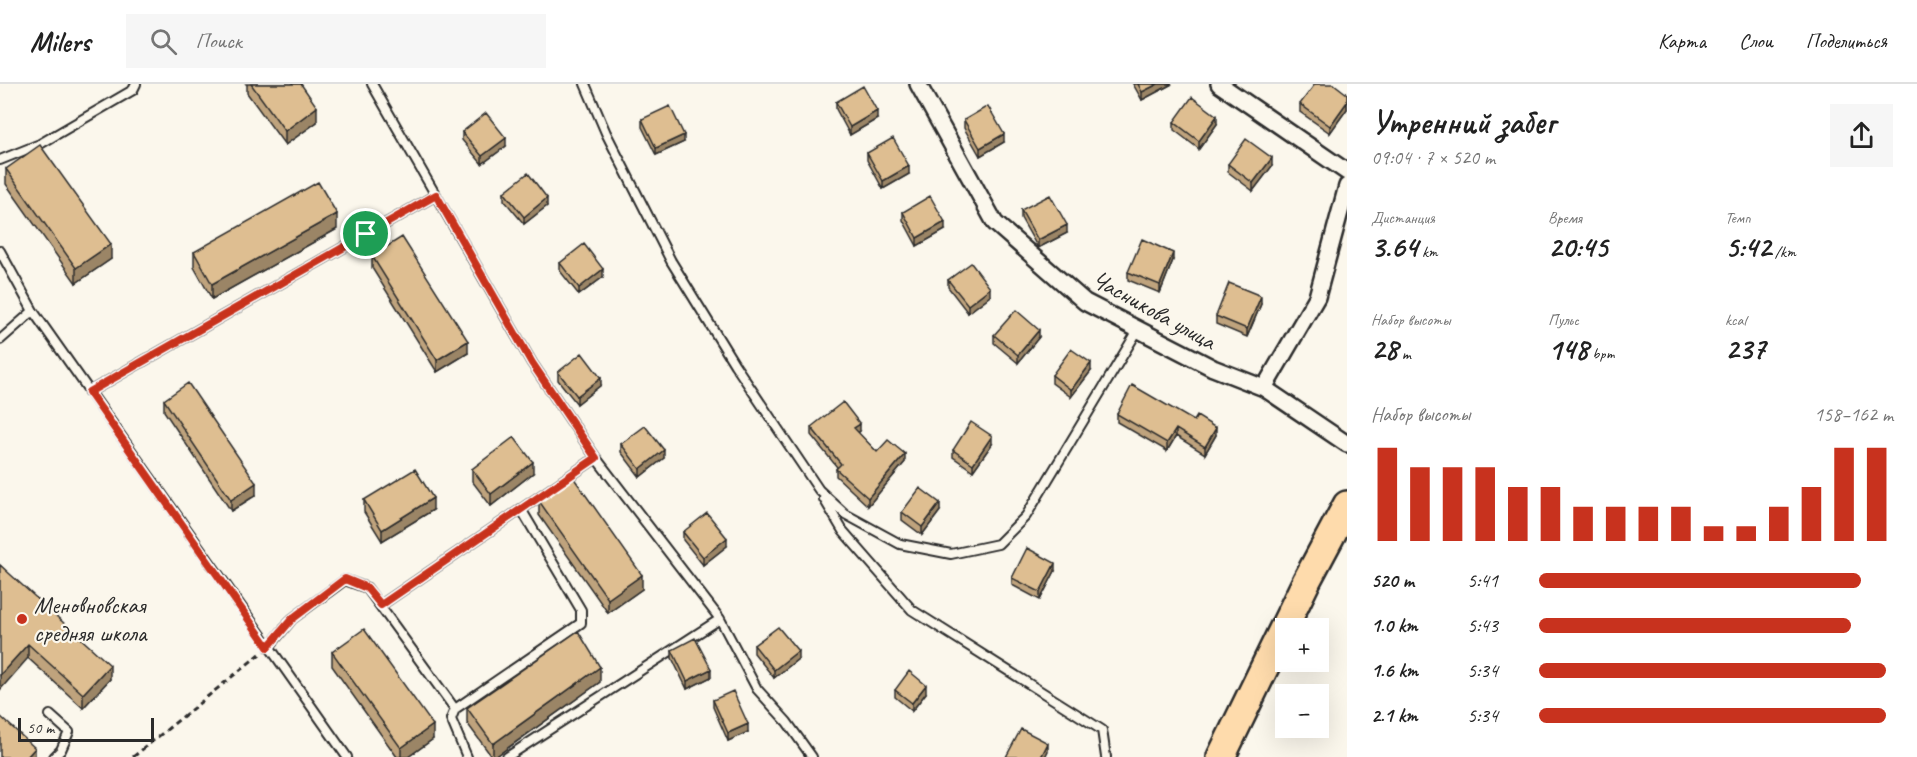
<!DOCTYPE html>
<html lang="ru">
<head>
<meta charset="utf-8">
<style>
  :root { --surface:#fff; --page:#f6f6f6; --text:#222; --muted:#767676; --line:#e0e0e0; --accent:#c8321e }
  body { margin:0; font-family:Caveat,sans-serif; background:var(--page); color:var(--text); height:100vh; display:flex; flex-direction:column; font-size:22px; white-space:nowrap }
  * { box-sizing:border-box; margin:0 }
  p { font-size:20px; color:var(--muted) }
  .icon { flex:none; width:33px; height:33px; fill:none; stroke:currentColor; stroke-width:2; stroke-linecap:round; stroke-linejoin:round }
  .map { position:relative; flex:1; overflow:hidden }
  .details { display:flex; flex-direction:column; background:var(--surface); width:570px }
  .details>* { flex:none }
  .tools { position:absolute; left:1275px; top:534px; display:grid; gap:12px }
  .tools a { display:grid; place-items:center; width:54px; height:54px; border-radius:0px; background:var(--surface); box-shadow:0 6px 24px #0002; font-size:30px }
  .scale { position:absolute; left:18px; bottom:15px; width:136px; box-sizing:border-box; padding-left:6px; border:3px solid #2b2b2b; border-top:0; font-size:16px; line-height:21px; white-space:nowrap; color:#2b2b2b; -webkit-text-stroke:4px #fbf7ec; paint-order:stroke }
  .pin { position:absolute; display:grid; place-items:center; width:51px; height:51px; color:#fff; margin:-26px; border:3px solid #fff; border-radius:50%; box-shadow:0 2px 6px #0007 }
  .round { display:grid; place-items:center; flex:none; width:63px; height:63px; border-radius:0px; background:var(--page) }
  .headline { display:flex; align-items:center; justify-content:space-between; height:102px; padding:0 24px }
  h1 { font-size:33px; font-weight:800; line-height:45px }
  .figures { display:grid; grid-template-columns:repeat(3,1fr); gap:9px; height:102px; padding:6px 24px }
  .figures div { display:grid; align-content:center }
  .figures b { font-size:30px; font-weight:800 }
  .figures small { font-size:16px; font-weight:400 }
  .figures p { font-size:16px }
  .chart { height:168px; padding:12px 24px }
  .chart p { display:flex; justify-content:space-between }
  .chart svg { width:100%; height:108px; margin-top:6px; stroke:var(--accent); stroke-width:6 }
  ul { padding:0 24px; list-style:none; font-size:20px }
  li { display:grid; grid-template-columns:96px 72px 1fr; align-items:center; height:45px }
  li i { height:15px; border-radius:8px; background:var(--accent) }
  header { display:flex; align-items:center; gap:36px; box-sizing:border-box; height:84px; padding:0 30px; background:var(--surface); border-bottom:2px solid var(--line) }
  header strong { font-size:28px }
  nav { display:flex; gap:33px; margin-inline-start:auto; font-size:21px }
  .search { width:420px; height:54px; background:var(--page); display:flex; align-items:center; gap:15px; box-sizing:border-box; padding:0 21px; border-radius:0px; color:var(--muted); font-size:22px }
  main { display:flex; flex:1; min-height:0 }
  .map>svg:first-child { display:block }
  .lines { fill:none; stroke-linecap:round; stroke-linejoin:round }
  .lane-casing { stroke:#2b2b2b; stroke-width:12 }
  .street-casing { stroke:#2b2b2b; stroke-width:20 }
  .highway-casing { stroke:#2b2b2b; stroke-width:32 }
  .path { stroke:#2b2b2b; stroke-width:3; stroke-dasharray:6 4.5; stroke-linecap:butt }
  .lane { stroke:#fbf7ec; stroke-width:8 }
  .street { stroke:#fbf7ec; stroke-width:15 }
  .highway { stroke:#fedbac; stroke-width:27 }
  .wall { fill:#bfa37d; stroke:#2b2b2b; stroke-width:1.5 }
  .shaded-wall { fill:#9b8566; stroke:#2b2b2b; stroke-width:1.5 }
  .building { fill:#debe91; stroke:#2b2b2b; stroke-width:1.5 }
  .route-casing { stroke:#fff; stroke-width:12 }
  .route { stroke:#c8321e; stroke-width:8 }
  .poi-dot { fill:#c8321e; stroke:#fbf7ec; stroke-width:2 }
  .labels { text-anchor:middle; stroke-width:4.5; stroke-linejoin:round; paint-order:stroke }
  .street-label { font-size:24px; fill:#2b2b2b; stroke:#fbf7ec }
  .poi-label { font-size:24px; fill:#2b2b2b; stroke:#fbf7ec; text-anchor:start }
</style>
</head>
<body>
<header>
<strong>Milers</strong>
<div class="search"><svg class="icon" aria-label="search" viewBox="0 0 24 24"><circle cx="10" cy="10" r="6"/><path d="M15 15l6 6"/></svg>Поиск</div>
<nav><a>Карта</a><a>Слои</a><a>Поделиться</a></nav>
</header>
<main>
<div class="map">
<svg width="1347" height="673" viewBox="0 0 1347 673">
  <rect width="100%" height="100%" fill="#fbf7ec"/>
  <filter id="ink" filterUnits="userSpaceOnUse"><feTurbulence type="fractalNoise" baseFrequency=".0167" numOctaves="2"/><feDisplacementMap in="SourceGraphic" scale="12" xChannelSelector="R" yChannelSelector="G"/><feConvolveMatrix kernelMatrix="1 2 1 2 8 2 1 2 1" color-interpolation-filters="sRGB"/></filter>
  <g filter="url(#ink)">
    <g class="lines">
      <g class="lane-casing">
        <path id="lane" d="M372,0L532,279L596,374L381,521
          M585,0L606,49L671,177L735,281L819,406L845,430L900,460L951,470L998,460L1026,432L1138,246
          M0,76L40,60L133,6L136,0
          M0,167L33,227L347,673
          M0,256L33,227
          M89,308L436,111
          M824,415L843,447L912,526L1102,646L1106,673
          M720,535L757,605L787,638L812,673
          M269,563L292,535L345,496L367,504L455,625
          M50,631L69,648L61,666L54,673
          M467,673L451,635L455,625L581,539V526L521,425
          M507,673L720,535L596,374"/>
      </g>
      <g class="street-casing">
        <path id="street" d="M918,0L995,139L1085,218L1213,284L1264,304L1347,360
          M1219,0L1347,88
          M1264,304L1317,213L1347,102"/>
      </g>
      <g class="highway-casing">
        <path id="highway" d="M1221,673L1307,496L1347,421"/>
      </g>
      <path class="path" d="M133,673L260,570"/>
      <use href="#lane" class="lane"/>
      <use href="#street" class="street"/>
      <use href="#highway" class="highway"/>
    </g>
    <path class="wall" d="M246,0H301L317,38L285,61L247,9V1Z
      M1133,0H1172L1142,16Z
      M1347,10V25L1330,49L1300,28V20Z
      M836,18L877,35L850,51L836,25Z
      M642,35L684,58L656,71L642,43Z
      M964,36L1004,58L980,72L964,44Z
      M1174,38L1217,40L1199,65L1174,46Z
      M462,48L506,62L482,80L462,56Z
      M867,69L909,90L883,105L867,76Z
      M1228,80L1272,82L1253,107L1228,88Z
      M6,85L111,175L76,199L6,100Z
      M504,108L547,122L524,140L504,116Z
      M1021,126L1067,149L1038,164L1021,134Z
      M903,128L945,146L917,162L903,136Z
      M337,145L212,215L194,183V168Z
      M372,172L468,269L437,288L372,184Z
      M1173,176L1160,209L1128,196V188Z
      M560,179L603,193L579,211L560,187Z
      M948,196L990,212L968,229L948,203Z
      M1261,220L1247,253L1216,240V232Z
      M994,251L1039,253L1018,279L994,259Z
      M1091,287L1071,313L1052,299V291Z
      M558,288L601,301L577,320L558,296Z
      M164,316L256,411L231,427L164,327Z
      M1117,330L1194,337L1216,351L1205,370L1176,352L1167,367L1117,338Z
      M811,343L860,347L858,349L877,368L905,378L868,422L836,392V385L837,383L811,351Z
      M621,360L664,374L640,393L621,368Z
      M992,360L973,387L953,373V366Z
      M472,385L533,389L491,422L472,397Z
      M364,416L433,426L382,457L364,428Z
      M539,417L642,505L608,529L539,431Z
      M940,427L922,451L902,436V428Z
      M683,448L727,462L703,481L683,456Z
      M0,481L110,595L83,624L28,574Z
      M1055,487L1040,516L1012,501V494Z
      M754,561L798,575L774,594L754,569Z
      M672,566L711,593L687,605L672,574Z
      M332,568L433,655L408,673H397L332,582Z
      M600,598L495,673H492L467,639V624Z
      M895,606L926,609L912,627L895,613Z
      M713,616L748,648L728,657L713,623Z"/>
    <path class="shaded-wall" d="M1158,0H1172L1142,16V8Z
      M1347,18V25L1330,49V42Z
      M317,23V38L285,61V47Z
      M877,27V35L850,51V43Z
      M1217,32V40L1199,65V57Z
      M1004,50V58L980,72V64Z
      M684,51V58L656,71V64Z
      M506,54V62L482,80V72Z
      M1272,74V82L1253,107V99Z
      M909,82V90L883,105V97Z
      M547,114V122L524,140V133Z
      M337,130V145L212,215V200Z
      M945,138V146L917,162V154Z
      M1067,141V149L1038,164V156Z
      M111,160V175L76,199V184Z
      M1173,169V176L1160,209V201Z
      M603,185V193L579,211V204Z
      M990,204V212L968,229V221Z
      M1261,212V220L1247,253V245Z
      M1039,246V253L1018,279V271Z
      M468,257V269L437,288V276Z
      M1091,279V287L1071,313V306Z
      M601,294V301L577,320V312Z
      M860,340V347L854,352V344Z
      M1216,344V351L1205,370V363Z
      M1176,345V352L1167,367V359Z
      M992,352V360L973,387V380Z
      M664,366V374L640,393V385Z
      M905,370V378L868,422V414Z
      M533,378V389L491,422V410Z
      M256,399V411L231,427V416Z
      M433,414V426L382,457V446Z
      M940,419V427L922,451V443Z
      M727,454V462L703,481V473Z
      M1055,479V487L1040,516V508Z
      M642,491V505L608,529V515Z
      M28,560V574L0,606V591Z
      M798,567V575L774,594V586Z
      M110,581V595L83,624V610Z
      M600,583V598L495,673H493V660Z
      M711,585V593L687,605V597Z
      M926,601V609L912,627V619Z
      M748,640V648L728,657V649Z
      M433,641V655L408,673H401V664Z
      M1048,659V667L1045,673H1041Z
      M35,664V673H27Z"/>
    <path class="building" d="M251,0H301L317,23L285,47Z
      M1138,0H1158L1142,8Z
      M1315,0H1334L1347,10V18L1330,42L1300,20Z
      M863,2L877,27L850,43L836,18Z
      M1192,13L1217,32L1199,57L1174,38Z
      M670,22L684,51L656,64L642,35Z
      M988,22L1004,50L980,64L964,36Z
      M486,29L506,54L482,72L462,48Z
      M893,54L909,82L883,97L867,69Z
      M1246,55L1272,74L1253,99L1228,80Z
      M40,61L111,160L76,184L6,85Z
      M528,89L547,114L524,133L504,108Z
      M318,98L337,130L212,200L194,168Z
      M1050,111L1067,141L1038,156L1021,126Z
      M930,112L945,138L917,154L903,128Z
      M402,153L468,257L437,276L372,172Z
      M1142,155L1173,169L1160,201L1128,188Z
      M584,160L603,185L579,204L560,179Z
      M971,179L990,204L968,221L948,196Z
      M1229,199L1261,212L1247,245L1216,232Z
      M1016,226L1039,246L1018,271L994,251Z
      M1071,265L1091,279L1071,306L1052,291Z
      M582,269L601,294L577,312L558,288Z
      M188,299L256,399L231,416L164,316Z
      M1132,301L1194,337L1197,332L1216,344L1205,363L1176,345L1167,359L1117,330Z
      M843,318L860,340L854,344L877,368L888,356L905,370L868,414L836,385L841,380L811,343Z
      M971,338L992,352L973,380L953,366Z
      M645,342L664,366L640,385L621,360Z
      M514,353L533,378L491,410L472,385Z
      M415,385L433,414L382,446L364,416Z
      M573,393L642,491L608,515L539,417Z
      M920,404L940,419L922,443L902,428Z
      M707,429L727,454L703,473L683,448Z
      M1027,464L1055,479L1040,508L1012,494Z
      M0,481L110,581L83,610L28,560L0,591Z
      M778,543L798,567L774,586L754,561Z
      M364,545L433,641L401,664L332,568Z
      M578,547L600,583L493,660L467,624Z
      M695,554L711,585L687,597L672,566Z
      M909,587L926,601L912,619L895,606Z
      M733,607L748,640L728,649L713,616Z
      M0,632L35,664L27,673H0Z
      M1021,645L1048,659L1041,673H1006Z"/>
  </g>
  <g class="lines" filter="url(#ink)">
    <g class="route-casing">
      <path id="route" d="M436,111L532,279L596,374L381,521L367,504L345,495L292,535L268,563L89,308Z"/>
    </g>
    <use href="#route" class="route"/>
  </g>
  <circle class="poi-dot" cx="22" cy="535" r="6"/>
  <g class="labels">
    <g class="street-label">
      <text transform="translate(1154 226) rotate(29)" y="8">Часникова улица</text>
    </g>
    <g class="poi-label">
      <text x="34" y="529">Меновновская<tspan x="34" dy="28">средняя школа</tspan></text>
    </g>
  </g>
</svg>
<div class="tools">
<a>+</a>
<a>−</a>
</div>
<div class="scale">50 m</div>
<div class="pin" style="left:366px;top:150px;background:#1e9e55"><svg class="icon" aria-label="arrive" viewBox="0 0 24 24"><path d="M6 21V4h12l-3 4 3 4H6"/></svg></div>
</div>
<section class="details">
<div class="headline"><div><h1>Утренний забег</h1><p>09:04 · 7 × 520 m</p></div><a class="round"><svg class="icon" aria-label="share" viewBox="0 0 24 24"><path d="M12 15V3M7 8l5-5 5 5M5 13v7h14v-7"/></svg></a></div>
<div class="figures">
<div><p>Дистанция</p><b>3.64<small> km</small></b></div>
<div><p>Время</p><b>20:45</b></div>
<div><p>Темп</p><b>5:42<small> /km</small></b></div>
</div>
<div class="figures">
<div><p>Набор высоты</p><b>28<small> m</small></b></div>
<div><p>Пульс</p><b>148<small> bpm</small></b></div>
<div><p>kcal</p><b>237</b></div>
</div>
<div class="chart"><p><span>Набор высоты</span>158–162 m</p>
<svg viewBox="0 0 160 44" preserveAspectRatio="none"><path d="M5 44V6M15 44V14M25 44V14M35 44V14M45 44V22M55 44V22M65 44V30M75 44V30M85 44V30M95 44V30M105 44V38M115 44V38M125 44V30M135 44V22M145 44V6M155 44V6"/></svg>
</div>
<ul>
<li><b>520 m</b>5:41<i style="width:91%"></i></li>
<li><b>1.0 km</b>5:43<i style="width:88%"></i></li>
<li><b>1.6 km</b>5:34<i style="width:98%"></i></li>
<li><b>2.1 km</b>5:34<i style="width:98%"></i></li>
</ul>
</section>
</main>
</body>
</html>
